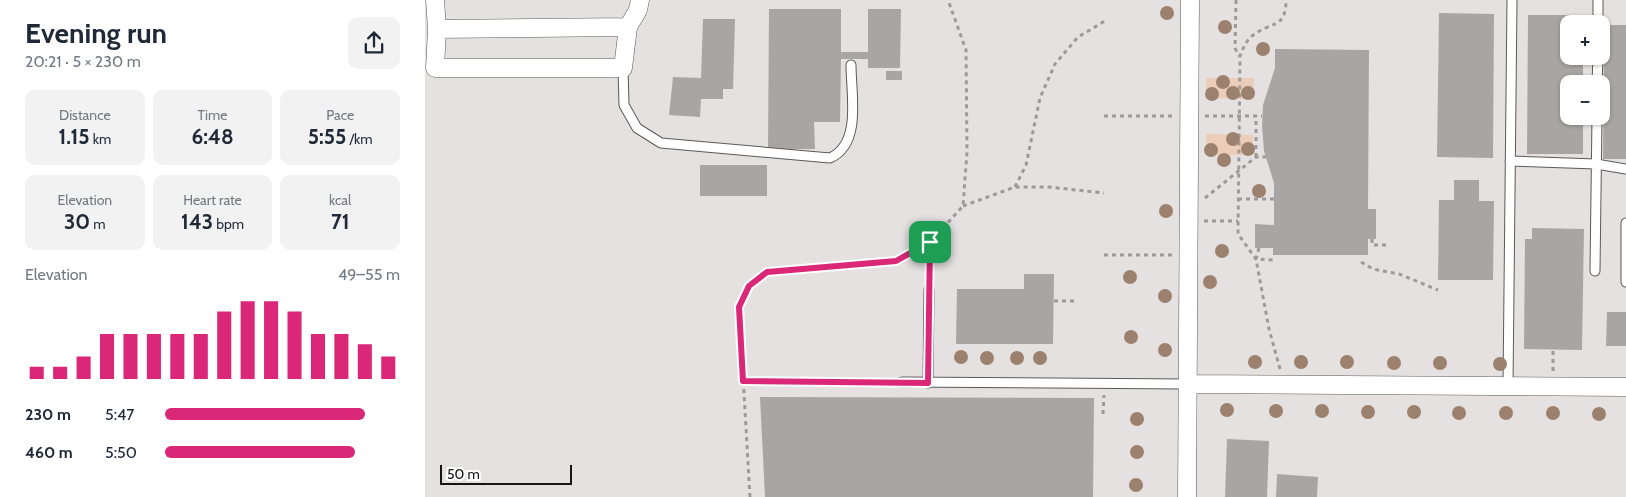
<!DOCTYPE html>
<html lang="en">
<head>
<meta charset="utf-8">
<style>
  :root { --surface:#fff; --page:#f2f2f3; --text:#1f2937; --muted:#747a83; --accent:#db2777 }
  body { margin:0; font-family:Cabin,sans-serif; background:var(--page); color:var(--text); height:100vh; display:flex; flex-direction:column; font-size:19px; white-space:nowrap }
  * { box-sizing:border-box; margin:0 }
  p { font-size:16px; color:var(--muted) }
  .icon { flex:none; width:28px; height:28px; fill:none; stroke:currentColor; stroke-width:2; stroke-linecap:round; stroke-linejoin:round }
  .map { position:relative; flex:1; overflow:hidden }
  .side { display:flex; flex-direction:column; background:var(--surface); width:425px }
  .side>* { flex:none }
  .tools { position:absolute; left:1135px; top:15px; display:grid; gap:10px }
  .tools a { display:grid; place-items:center; width:50px; height:50px; border-radius:10px; background:var(--surface); box-shadow:0 1px 4px #0004; font-size:25px }
  .scale { position:absolute; left:15px; bottom:12px; width:132px; box-sizing:border-box; padding-left:5px; border:2px solid #161414; border-top:0; font-size:14px; line-height:18px; white-space:nowrap; color:#161414; -webkit-text-stroke:4px #fff; paint-order:stroke }
  .pin { position:absolute; display:grid; place-items:center; width:42px; height:42px; color:#fff; margin:-21px; border-radius:10px; box-shadow:0 2px 8px #0006 }
  .round { display:grid; place-items:center; flex:none; width:52px; height:52px; border-radius:10px; background:var(--page) }
  .head { display:flex; align-items:center; justify-content:space-between; height:85px; padding:0 25px }
  h1 { font-size:28px; font-weight:800; line-height:38px }
  .stats { display:grid; grid-template-columns:repeat(3,1fr); gap:8px; height:85px; padding:5px 25px }
  .stats div { display:grid; align-content:center; border-radius:10px; background:var(--page); text-align:center }
  .stats b { font-size:21px; font-weight:800 }
  .stats small { font-size:14px; font-weight:400 }
  .stats p { font-size:14px }
  .chart { height:140px; padding:10px 25px }
  .chart p { display:flex; justify-content:space-between }
  .chart svg { width:100%; height:90px; margin-top:5px; stroke:var(--accent); stroke-width:6 }
  ul { padding:0 25px; list-style:none; font-size:16px }
  li { display:grid; grid-template-columns:80px 60px 1fr; align-items:center; height:38px }
  li i { height:12px; border-radius:6px; background:var(--accent) }
  main { display:flex; flex:1; min-height:0 }
  .map>svg:first-child { display:block }
  .green { fill:#eccdb9 }
  .building { fill:#a9a5a4 }
  .lines { fill:none; stroke-linecap:round; stroke-linejoin:round }
  .service-casing { stroke:#5c5959; stroke-width:11 }
  .minor-casing { stroke:#5c5959; stroke-width:19 }
  .path { stroke:#9d9a9a; stroke-width:3; stroke-dasharray:4 4; stroke-linecap:butt }
  .service { stroke:#fff; stroke-width:9 }
  .minor { stroke:#fff; stroke-width:18 }
  .tree { fill:#9c816e }
  .route-casing { stroke:#fff; stroke-width:10 }
  .route { stroke:#db2777; stroke-width:6 }
</style>
</head>
<body>
<main>
<section class="side">
<div class="head"><div><h1>Evening run</h1><p>20:21 · 5 × 230 m</p></div><a class="round"><svg class="icon" aria-label="share" viewBox="0 0 24 24"><path d="M12 15V3M7 8l5-5 5 5M5 13v7h14v-7"/></svg></a></div>
<div class="stats">
<div><p>Distance</p><b>1.15<small> km</small></b></div>
<div><p>Time</p><b>6:48</b></div>
<div><p>Pace</p><b>5:55<small> /km</small></b></div>
</div>
<div class="stats">
<div><p>Elevation</p><b>30<small> m</small></b></div>
<div><p>Heart rate</p><b>143<small> bpm</small></b></div>
<div><p>kcal</p><b>71</b></div>
</div>
<div class="chart"><p><span>Elevation</span>49–55 m</p>
<svg viewBox="0 0 160 44" preserveAspectRatio="none"><path d="M5 44V38M15 44V38M25 44V33M35 44V22M45 44V22M55 44V22M65 44V22M75 44V22M85 44V11M95 44V6M105 44V6M115 44V11M125 44V22M135 44V22M145 44V27M155 44V33"/></svg>
</div>
<ul>
<li><b>230 m</b>5:47<i style="width:85%"></i></li>
<li><b>460 m</b>5:50<i style="width:81%"></i></li>
</ul>
</section>
<div class="map">
<svg width="1201" height="497" viewBox="0 0 1201 497">
  <rect width="100%" height="100%" fill="#e5e1e1"/>
  <path class="green" d="M781,78H829V99L781,98Z
    M781,134L828,135V155H781Z"/>
  <path class="building" d="M344,9H416V52H443V9H476L475,68H443V59H416L415,122H389L390,149H343Z
    M1014,13L1069,14L1068,158L1012,157Z
    M1103,15H1159V24H1144V56H1158V84H1144V116H1158V154H1102Z
    M278,19H310L308,89H298V99H276L275,117L244,115L248,77L276,78Z
    M1179,25H1201V159H1178Z
    M850,49L944,50L943,209H951V239H943V255H848V248H830V224L849,225V183L839,151L837,126L838,105L850,68Z
    M461,71H477V80H461Z
    M275,165H342V196H275Z
    M1029,180H1054V201H1069L1068,280H1013L1014,200H1029Z
    M1107,228L1159,229L1157,350L1099,349L1100,239H1107Z
    M599,274H629L628,344H531L532,289H599Z
    M1182,312H1201V346H1181Z
    M335,397L669,398L668,497H340Z
    M802,439L844,441L842,497H800Z
    M852,474L893,477L892,497H851Z"/>
  <g class="lines">
    <g class="service-casing">
      <path id="service" d="M1173,24V0
        M198,68L199,105L212,128L236,143L405,158C437,144 426,94 426,65
        M1172,84L1173,56
        M1085,161L1171,164L1201,169
        M1201,223V282
        M1170,271L1172,116
        M477,382L763,384
        M503,383L504,290
        M1083,386L1087,0"/>
    </g>
    <g class="minor-casing">
      <path id="minor" d="M10,0L12,29L203,27L213,10L215,0
        M12,29L10,68H198L203,27
        M763,384L1201,387
        M762,497L765,0"/>
    </g>
    <path class="path" d="M811,0L810,48L814,56
      M679,116H749
      M780,116H837
      M831,157V116
      M590,187L601,165L615,98L630,64L653,37L680,21
      M780,198L831,157H841
      M813,199H849
      M538,206L590,187H624L679,193
      M779,221H813
      M947,239V245H964
      M834,248L831,259L849,260
      M679,255H748
      M936,262L948,269L974,274L1013,290
      M504,279L505,243
      M629,301H651
      M855,369L844,329L831,259L813,234L815,56C818,49 820,42 827,36C845,21 861,30 861,0
      M1128,371V349
      M318,381L467,382
      M678,414L679,395
      M325,497L314,307L323,285L343,272L471,261L505,242L538,206L542,152L541,50L523,0"/>
    <use href="#service" class="service"/>
    <use href="#minor" class="minor"/>
  </g>
  <g class="tree">
    <circle cx="742" cy="13" r="7"/>
    <circle cx="800" cy="27" r="7"/>
    <circle cx="838" cy="49" r="7"/>
    <circle cx="798" cy="82" r="7"/>
    <circle cx="808" cy="93" r="7"/>
    <circle cx="823" cy="93" r="7"/>
    <circle cx="787" cy="94" r="7"/>
    <circle cx="808" cy="139" r="7"/>
    <circle cx="823" cy="149" r="7"/>
    <circle cx="786" cy="150" r="7"/>
    <circle cx="799" cy="160" r="7"/>
    <circle cx="834" cy="191" r="7"/>
    <circle cx="741" cy="211" r="7"/>
    <circle cx="797" cy="251" r="7"/>
    <circle cx="705" cy="277" r="7"/>
    <circle cx="785" cy="282" r="7"/>
    <circle cx="740" cy="296" r="7"/>
    <circle cx="706" cy="337" r="7"/>
    <circle cx="740" cy="350" r="7"/>
    <circle cx="536" cy="357" r="7"/>
    <circle cx="562" cy="358" r="7"/>
    <circle cx="592" cy="358" r="7"/>
    <circle cx="615" cy="358" r="7"/>
    <circle cx="830" cy="362" r="7"/>
    <circle cx="876" cy="362" r="7"/>
    <circle cx="922" cy="362" r="7"/>
    <circle cx="969" cy="363" r="7"/>
    <circle cx="1015" cy="363" r="7"/>
    <circle cx="1075" cy="364" r="7"/>
    <circle cx="802" cy="410" r="7"/>
    <circle cx="851" cy="411" r="7"/>
    <circle cx="897" cy="411" r="7"/>
    <circle cx="943" cy="412" r="7"/>
    <circle cx="989" cy="412" r="7"/>
    <circle cx="1034" cy="413" r="7"/>
    <circle cx="1081" cy="413" r="7"/>
    <circle cx="1128" cy="413" r="7"/>
    <circle cx="1174" cy="414" r="7"/>
    <circle cx="712" cy="419" r="7"/>
    <circle cx="712" cy="452" r="7"/>
    <circle cx="711" cy="485" r="7"/>
  </g>
  <g class="lines">
    <g class="route-casing">
      <path id="route" d="M505,242L503,383L318,381L314,307L324,286L342,272L471,261Z"/>
    </g>
    <use href="#route" class="route"/>
  </g>
</svg>
<div class="tools">
<a>+</a>
<a>−</a>
</div>
<div class="scale">50 m</div>
<div class="pin" style="left:505px;top:242px;background:#1e9e55"><svg class="icon" aria-label="arrive" viewBox="0 0 24 24"><path d="M6 21V4h12l-3 4 3 4H6"/></svg></div>
</div>
</main>
</body>
</html>
